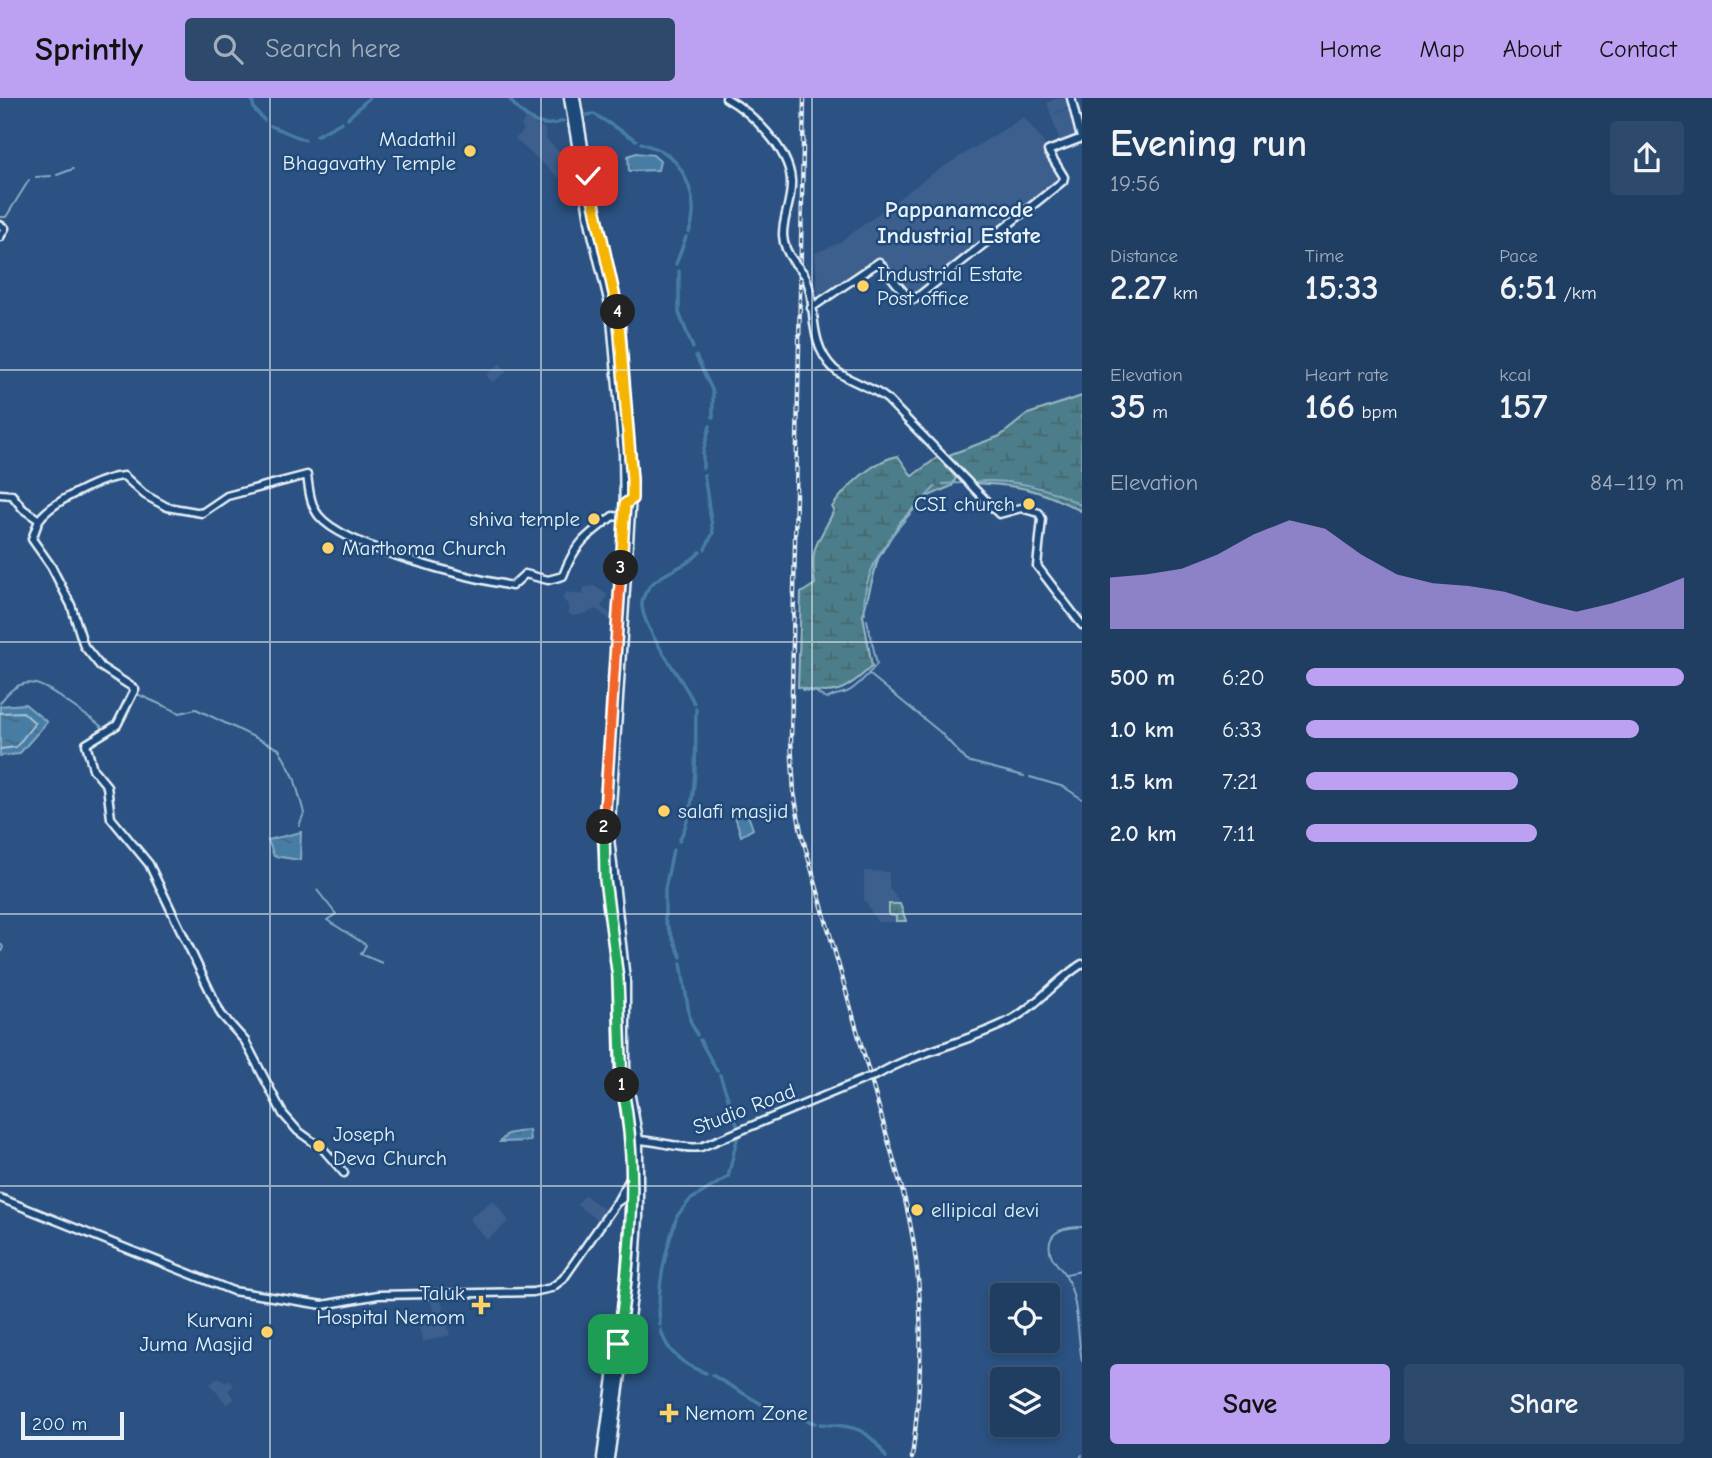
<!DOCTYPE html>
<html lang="en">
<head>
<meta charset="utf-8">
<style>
  :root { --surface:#203e62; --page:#2d496b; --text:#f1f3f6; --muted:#a2aebe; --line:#3d5777; --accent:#bca0f2 }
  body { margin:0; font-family:"Comic Neue",sans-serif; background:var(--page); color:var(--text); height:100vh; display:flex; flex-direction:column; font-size:26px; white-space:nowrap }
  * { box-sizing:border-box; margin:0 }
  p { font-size:23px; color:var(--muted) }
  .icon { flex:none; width:38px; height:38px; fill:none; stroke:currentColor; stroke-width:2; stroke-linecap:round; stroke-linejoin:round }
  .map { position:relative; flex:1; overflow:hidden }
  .side { display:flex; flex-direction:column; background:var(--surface); width:630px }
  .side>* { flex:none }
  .fabs { position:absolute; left:990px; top:1185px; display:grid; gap:14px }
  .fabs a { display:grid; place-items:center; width:70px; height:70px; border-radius:7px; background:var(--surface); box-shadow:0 4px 10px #0003,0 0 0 2px var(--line); font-size:35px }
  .scale { position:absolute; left:21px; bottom:18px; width:103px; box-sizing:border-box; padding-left:7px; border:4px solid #e8f1f8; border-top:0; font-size:19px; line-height:24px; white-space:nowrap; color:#e8f1f8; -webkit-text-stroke:5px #1f4a7a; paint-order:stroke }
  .pin { position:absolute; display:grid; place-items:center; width:60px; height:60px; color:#fff; margin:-30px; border-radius:14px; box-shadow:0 4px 10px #0006 }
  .km { position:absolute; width:35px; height:35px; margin:-18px; border-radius:50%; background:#222; color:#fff; font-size:19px; line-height:35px; text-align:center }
  .round { display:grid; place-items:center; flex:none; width:74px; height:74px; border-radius:7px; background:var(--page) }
  .summary { display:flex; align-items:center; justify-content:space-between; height:119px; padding:0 28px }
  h1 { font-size:38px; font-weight:800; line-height:52px }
  .stats { display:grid; grid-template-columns:repeat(3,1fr); gap:10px; height:119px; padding:7px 28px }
  .stats div { display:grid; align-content:center }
  .stats b { font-size:35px; font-weight:800 }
  .stats small { font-size:19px; font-weight:400 }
  .stats p { font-size:19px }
  .chart { height:196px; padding:14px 28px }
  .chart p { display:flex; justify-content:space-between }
  .chart svg { width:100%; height:126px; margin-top:7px; fill:var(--accent); opacity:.7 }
  .button { display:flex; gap:14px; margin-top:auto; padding:14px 28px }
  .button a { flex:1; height:80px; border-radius:7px; background:var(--accent); color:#111; font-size:28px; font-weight:800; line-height:80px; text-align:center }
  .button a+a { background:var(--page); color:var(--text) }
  ul { padding:0 28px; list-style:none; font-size:23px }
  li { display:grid; grid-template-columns:112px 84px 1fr; align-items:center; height:52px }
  li i { height:18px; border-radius:9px; background:var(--accent) }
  header { display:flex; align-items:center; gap:42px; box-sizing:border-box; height:98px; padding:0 35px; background:var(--accent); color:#111 }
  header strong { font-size:33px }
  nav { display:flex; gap:38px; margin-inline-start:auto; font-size:24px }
  .search { width:490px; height:63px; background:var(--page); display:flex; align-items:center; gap:18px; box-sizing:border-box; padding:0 24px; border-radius:7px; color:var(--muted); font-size:26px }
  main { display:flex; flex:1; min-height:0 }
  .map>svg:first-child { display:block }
  .built { fill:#3d5e8d }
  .grass { fill:url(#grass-tufts); stroke:#9ab8c1; stroke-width:2 }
  .wetland { fill:url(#wetland-marsh); stroke:#9ab8c1; stroke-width:2 }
  .water { fill:url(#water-ripples); stroke:#87abc6; stroke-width:2 }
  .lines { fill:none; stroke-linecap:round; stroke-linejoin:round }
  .shore { stroke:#a8c3d6; stroke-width:2 }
  .stream { stroke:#87abc6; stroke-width:2 }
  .canal { stroke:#477da4; stroke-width:3.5 }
  .secondary-casing { stroke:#e8f1f8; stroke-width:11 }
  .primary-casing { stroke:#e8f1f8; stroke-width:13 }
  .secondary { stroke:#1f4a7a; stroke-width:6 }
  .primary { stroke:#1f4a7a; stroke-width:8 }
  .rail-casing { stroke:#e8f1f8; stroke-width:4.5 }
  .rail { stroke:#1f4a7a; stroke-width:2; stroke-dasharray:5; stroke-linecap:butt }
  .secondary-bridge-casing { stroke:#e8f1f8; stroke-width:11; stroke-linecap:butt }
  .secondary-bridge { stroke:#1f4a7a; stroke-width:6 }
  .split-1-casing { stroke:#fff; stroke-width:14 }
  .split-2-casing { stroke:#fff; stroke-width:14 }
  .split-3-casing { stroke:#fff; stroke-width:14 }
  .split-4-casing { stroke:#fff; stroke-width:14 }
  .split-5-casing { stroke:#fff; stroke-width:14 }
  .split-1 { stroke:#22a559; stroke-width:9 }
  .split-2 { stroke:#22a559; stroke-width:9 }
  .split-3 { stroke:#f0652b; stroke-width:9 }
  .split-4 { stroke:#f5b400; stroke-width:9 }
  .split-5 { stroke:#f5b400; stroke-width:9 }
  .grid { fill:none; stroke:#e8f1f8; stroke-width:2; stroke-opacity:0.55 }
  .poi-dot { fill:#ffd166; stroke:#1f4a7a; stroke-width:2.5 }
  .labels { text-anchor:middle; stroke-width:5; stroke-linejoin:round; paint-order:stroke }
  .poi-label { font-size:21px; fill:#e8f1f8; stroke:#1f4a7a; text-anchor:start }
  .street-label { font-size:21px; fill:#e8f1f8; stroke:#1f4a7a }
  .neighbourhood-label { font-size:23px; font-weight:bold; fill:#e8f1f8; stroke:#1f4a7a }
</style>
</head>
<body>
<header>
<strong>Sprintly</strong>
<div class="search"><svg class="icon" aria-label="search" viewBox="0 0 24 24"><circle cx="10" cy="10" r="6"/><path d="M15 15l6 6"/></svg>Search here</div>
<nav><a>Home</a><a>Map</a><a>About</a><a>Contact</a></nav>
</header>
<main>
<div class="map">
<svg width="1082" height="1360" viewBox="0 0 1082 1360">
  <defs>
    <pattern id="grass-tufts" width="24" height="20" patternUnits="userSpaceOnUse" patternTransform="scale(1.75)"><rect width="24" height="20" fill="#4c7e8a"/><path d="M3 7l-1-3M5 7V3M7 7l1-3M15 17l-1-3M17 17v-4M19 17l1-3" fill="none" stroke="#49666d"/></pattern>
    <pattern id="wetland-marsh" width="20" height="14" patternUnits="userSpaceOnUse" patternTransform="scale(1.75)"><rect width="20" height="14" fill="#4c7e8a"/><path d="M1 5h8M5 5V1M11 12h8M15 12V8" fill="none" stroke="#49666d"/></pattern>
    <pattern id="water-ripples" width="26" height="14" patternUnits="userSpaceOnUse" patternTransform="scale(1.75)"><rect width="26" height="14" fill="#477da4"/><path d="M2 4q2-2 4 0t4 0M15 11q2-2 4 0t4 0" fill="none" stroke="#47657c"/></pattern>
  </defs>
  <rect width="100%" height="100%" fill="#2b5282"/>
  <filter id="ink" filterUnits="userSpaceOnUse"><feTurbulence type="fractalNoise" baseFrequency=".0143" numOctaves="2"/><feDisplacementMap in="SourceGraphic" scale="14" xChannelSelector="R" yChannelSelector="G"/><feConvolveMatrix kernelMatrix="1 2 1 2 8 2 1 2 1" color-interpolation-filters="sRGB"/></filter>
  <g filter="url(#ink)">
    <path class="built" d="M1057,0H1067L1071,8L1053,16L1070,11L1078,39L1060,44L1047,5Z
      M1024,19L1042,42L1060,80L914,199H909L879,161L818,197L815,155L839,145L930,77Z
      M525,20L545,31L546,41L576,69L579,82L565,85L515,41L524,32L521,28Z
      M500,265L507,274L492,284L486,277Z
      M594,488L608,497L601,509L613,517L611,523L596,511L581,517L572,518L568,514V507L562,500L566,494L583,497L584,489Z
      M864,773L889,774V789L902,808L908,824H877L864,801Z
      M585,1097L606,1113L599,1123L577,1107Z
      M493,1102L509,1123L487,1142L469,1121Z
      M440,1197L450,1237L423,1244L418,1226L435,1222L430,1199Z
      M219,1279L225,1285L229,1282L234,1288L228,1293L235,1301L227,1307L210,1286Z"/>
    <path class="grass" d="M889,806H900L906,823H896V818L889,817Z"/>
    <path class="wetland" d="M1082,298L1081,413C1039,391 1019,387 972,385L946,358L1000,338L1028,316Z
      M898,358L912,378L938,359L956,380L952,388L924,400L900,424L878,461L863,517L872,568C846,593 833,600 798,589L801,495L815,486C809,444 819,446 834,412L832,409C846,389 874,362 898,358Z"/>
    <path class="water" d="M636,55L653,57L660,63L658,72L629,73L628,58Z
      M25,606L47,624L19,656L0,658V608Z
      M747,714L753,731L741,738L735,718Z
      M301,734L300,762L274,758L268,742Z
      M529,1032L530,1043L500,1044L507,1036Z"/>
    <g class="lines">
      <path class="shore" d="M0,615L23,614L35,625L16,649L0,651"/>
      <path class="stream" d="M57,77L73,71
        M36,79L51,78
        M0,119H6L29,82
        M973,384C1011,380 1050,389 1082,408
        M943,386L963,385
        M865,516C858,466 904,422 935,389
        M869,576L940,634L967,663L1024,678
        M802,592L816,594L826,601C834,596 839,597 847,594C858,589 870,574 877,566L867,522
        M134,599L137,596L180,615L196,611L279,651L294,679L304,715L299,728
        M0,605C26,567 49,592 77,611C86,618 95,622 104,631L115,624
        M1030,679L1064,689L1082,701
        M317,792L336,816L327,822L366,847L361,856L382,865
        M0,845L3,849L0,857
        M1082,1129C1071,1129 1053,1131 1050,1144C1047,1159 1058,1166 1065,1177C1079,1200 1077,1237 1082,1263
        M1066,1176L1082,1173
        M1080,1360L1082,1357"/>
      <path class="canal" d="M252,0L254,11L264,22
        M509,0C521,18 540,33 563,23
        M580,18L594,16L636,42
        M348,20L369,0
        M271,28L305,42
        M316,38L342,24
        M641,45C648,48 656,50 662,53C687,68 700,107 689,134
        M676,166L686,139
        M679,173V215L693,250
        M696,258L713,294V319
        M703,370V354L710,328
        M704,377L713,435L705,451
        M694,605C682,579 645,536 642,508C641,500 648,489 654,484C668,472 687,469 700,454
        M679,743C699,706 695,652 696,611
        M673,752L665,791V823L681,859
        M681,865L690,922L697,937
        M700,942L717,973
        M720,977L739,1032
        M677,1118L690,1102L728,1079L738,1037
        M660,1227C656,1191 665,1155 676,1121
        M661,1232C666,1254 685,1268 706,1275
        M712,1277L775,1314L787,1315
        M792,1317L815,1325
        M820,1326C855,1329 867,1328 886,1359"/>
      <g class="secondary-casing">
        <path id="secondary" d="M726,0C751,14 789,51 791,82C793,114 770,134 794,164
          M1071,0L1081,40
          M0,127L5,130L0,139
          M804,176C819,204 805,242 834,271C848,284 872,288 887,301L999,416L1021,410L1039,415L1042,421L1037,468L1082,527
          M811,210L879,164L910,202L915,201L1063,83L1064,79L1048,53L1082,40
          M0,396L12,397L23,411L39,422C51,404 103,379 124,378L145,397L167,409L202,415L227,398L307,377C309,391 310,407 319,418C345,450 470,480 512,488L525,476L548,482L563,478C574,447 586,438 613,418L626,420
          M39,422L32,441L51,468L71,507L84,548L101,569L135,591L117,627L86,646L93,671L107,688L111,720L149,766L221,916L245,943L283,1016L298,1033L323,1051L344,1075
          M877,977C917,953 966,945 1009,923C1036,909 1056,882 1082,866
          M637,1042C657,1042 681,1052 701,1049L865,981
          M0,1100L233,1193L323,1207L378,1197L533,1194L551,1190L563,1181L616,1105L631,1095
          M618,1102L630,1081"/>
      </g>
      <g class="primary-casing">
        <path id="primary" d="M569,0L591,128L611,210L624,355L625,420L603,738L618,880L620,976L632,1050V1076L626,1184L602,1360
          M575,0L588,80L619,218L632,382L609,740L625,882V971L638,1042V1119L634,1184L609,1360"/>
      </g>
      <use href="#secondary" class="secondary"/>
      <use href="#primary" class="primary"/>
      <g class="rail-casing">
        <path id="rail" d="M804,0L791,642L794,695L801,734L905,1102C926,1188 923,1272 912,1360"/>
      </g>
      <use href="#rail" class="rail"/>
      <g class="secondary-bridge-casing">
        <path id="secondary-bridge" d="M794,164L804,176
          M865,981L877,977"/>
      </g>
      <use href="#secondary-bridge" class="secondary-bridge"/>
    </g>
  </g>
  <g class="lines" filter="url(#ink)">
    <g class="split-1-casing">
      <path id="split-1" d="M618,1246C630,1160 640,1072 622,987"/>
    </g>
    <g class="split-2-casing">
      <path id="split-2" d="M604,729L605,782L618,880L622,987"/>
    </g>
    <g class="split-3-casing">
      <path id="split-3" d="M604,729L621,470"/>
    </g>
    <g class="split-4-casing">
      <path id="split-4" d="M618,214L632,382V401L625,406L621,470"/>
    </g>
    <g class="split-5-casing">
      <path id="split-5" d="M588,78L618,214"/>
    </g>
    <use href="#split-1" class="split-1"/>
    <use href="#split-2" class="split-2"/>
    <use href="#split-3" class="split-3"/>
    <use href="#split-4" class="split-4"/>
    <use href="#split-5" class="split-5"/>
  </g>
  <path class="grid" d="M270,0V1360M541,0V1360M812,0V1360M0,272H1082M0,544H1082M0,816H1082M0,1088H1082"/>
  <g class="poi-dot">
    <circle cx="470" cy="53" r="7"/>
    <circle cx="863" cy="188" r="7"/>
    <circle cx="1029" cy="406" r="7"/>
    <circle cx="594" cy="421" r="7"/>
    <circle cx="328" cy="450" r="7"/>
    <circle cx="664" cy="713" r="7"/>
    <circle cx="319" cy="1048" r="7"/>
    <circle cx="917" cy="1112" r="7"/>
    <path d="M477.5 1196.5h7v7h7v7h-7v7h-7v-7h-7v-7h7z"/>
    <circle cx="267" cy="1234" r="7"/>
    <path d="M665.5 1304.5h7v7h7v7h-7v7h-7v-7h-7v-7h7z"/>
  </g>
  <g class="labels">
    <g class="poi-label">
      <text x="456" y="48" text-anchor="end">Madathil<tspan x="456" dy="24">Bhagavathy Temple</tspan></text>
      <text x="877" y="183">Industrial Estate<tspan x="877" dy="24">Post office</tspan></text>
      <text x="1015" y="413" text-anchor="end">CSI church</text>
      <text x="580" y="428" text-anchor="end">shiva temple</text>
      <text x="342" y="457">Marthoma Church</text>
      <text x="678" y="720">salafi masjid</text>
      <text x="333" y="1043">Joseph<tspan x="333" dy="24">Deva Church</tspan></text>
      <text x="931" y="1119">ellipical devi</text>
      <text x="465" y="1202" text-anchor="end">Taluk<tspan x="465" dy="24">Hospital Nemom</tspan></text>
      <text x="253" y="1229" text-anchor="end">Kurvani<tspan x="253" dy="24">Juma Masjid</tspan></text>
      <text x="685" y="1322">Nemom Zone</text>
    </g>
    <g class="street-label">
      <text transform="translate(744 1011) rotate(-21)" y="7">Studio Road</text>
    </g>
    <g class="neighbourhood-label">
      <text x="959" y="119">Pappanamcode<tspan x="959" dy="26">Industrial Estate</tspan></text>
    </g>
  </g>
</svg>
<div class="fabs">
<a><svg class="icon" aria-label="locate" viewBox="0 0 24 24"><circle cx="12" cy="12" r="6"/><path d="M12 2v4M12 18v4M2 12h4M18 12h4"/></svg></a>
<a><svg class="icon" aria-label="layers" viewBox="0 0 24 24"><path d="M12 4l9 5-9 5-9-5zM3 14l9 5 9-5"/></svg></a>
</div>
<div class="scale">200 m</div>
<div class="pin" style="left:618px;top:1246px;background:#1e9e55"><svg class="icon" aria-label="arrive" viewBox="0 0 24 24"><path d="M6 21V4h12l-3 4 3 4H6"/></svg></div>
<div class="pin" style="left:588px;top:78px;background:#d93025"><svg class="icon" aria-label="check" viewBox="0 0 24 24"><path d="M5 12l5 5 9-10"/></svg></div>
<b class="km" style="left:622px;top:987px">1</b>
<b class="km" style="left:604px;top:729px">2</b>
<b class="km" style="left:621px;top:470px">3</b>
<b class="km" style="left:618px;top:214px">4</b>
</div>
<section class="side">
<div class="summary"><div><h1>Evening run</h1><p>19:56</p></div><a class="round"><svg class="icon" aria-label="share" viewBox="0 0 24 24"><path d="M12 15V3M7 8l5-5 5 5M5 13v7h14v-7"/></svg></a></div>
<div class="stats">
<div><p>Distance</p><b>2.27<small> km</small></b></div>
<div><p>Time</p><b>15:33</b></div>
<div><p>Pace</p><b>6:51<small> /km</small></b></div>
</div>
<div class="stats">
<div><p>Elevation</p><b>35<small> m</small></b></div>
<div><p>Heart rate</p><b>166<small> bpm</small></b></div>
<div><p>kcal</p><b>157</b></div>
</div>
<div class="chart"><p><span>Elevation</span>84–119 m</p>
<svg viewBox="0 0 160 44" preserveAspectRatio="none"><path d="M0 44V26L10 25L20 23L30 18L40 11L50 6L60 9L70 18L80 25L90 28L100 29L110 31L120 35L130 38L140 35L150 31L160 26V44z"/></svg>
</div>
<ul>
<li><b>500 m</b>6:20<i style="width:100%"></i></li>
<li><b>1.0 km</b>6:33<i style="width:88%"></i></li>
<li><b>1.5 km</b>7:21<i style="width:56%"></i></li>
<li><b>2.0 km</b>7:11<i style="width:61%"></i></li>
</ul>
<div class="button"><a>Save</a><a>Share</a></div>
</section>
</main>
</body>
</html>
